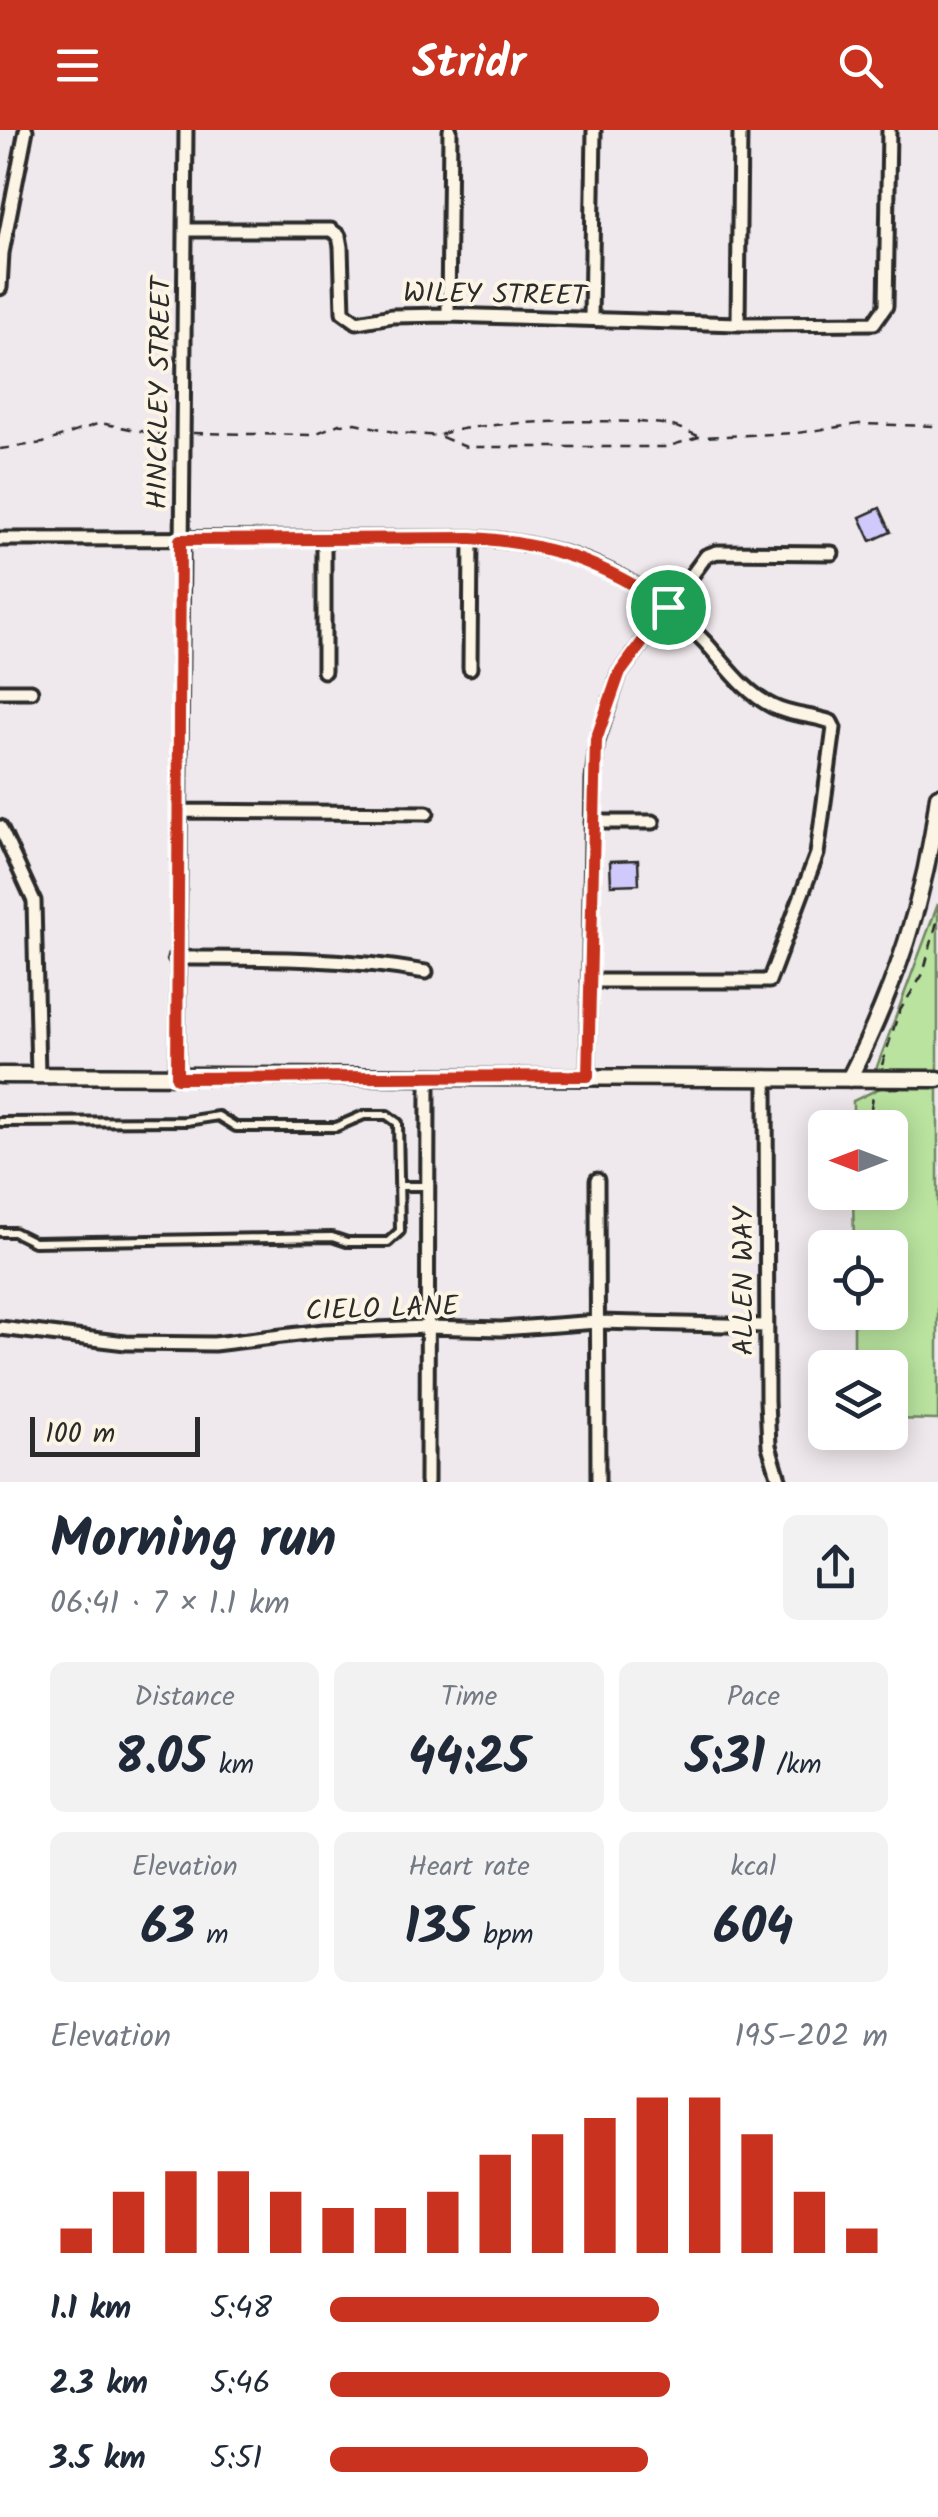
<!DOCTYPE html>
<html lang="en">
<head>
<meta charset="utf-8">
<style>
  :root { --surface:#fff; --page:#f2f2f3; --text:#1f2937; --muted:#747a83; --accent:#c8321e }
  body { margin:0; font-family:Kalam,sans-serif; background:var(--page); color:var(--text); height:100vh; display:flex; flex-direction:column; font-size:38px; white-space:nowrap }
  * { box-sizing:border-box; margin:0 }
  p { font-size:32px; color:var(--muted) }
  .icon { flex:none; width:55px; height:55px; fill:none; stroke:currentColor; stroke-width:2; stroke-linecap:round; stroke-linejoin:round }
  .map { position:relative; height:1352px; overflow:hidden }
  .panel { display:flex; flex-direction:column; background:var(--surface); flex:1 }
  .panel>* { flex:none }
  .needle { width:65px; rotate:270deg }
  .fabs { position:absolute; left:808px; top:980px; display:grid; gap:20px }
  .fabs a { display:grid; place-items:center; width:100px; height:100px; border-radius:15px; background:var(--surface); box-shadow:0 5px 25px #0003; font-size:50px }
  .scale { position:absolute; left:30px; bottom:25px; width:170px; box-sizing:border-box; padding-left:10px; border:5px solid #2b2b2b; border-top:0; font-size:28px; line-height:35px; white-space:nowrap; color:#2b2b2b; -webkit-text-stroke:8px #fcf5e5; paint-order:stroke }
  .pin { position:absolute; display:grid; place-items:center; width:85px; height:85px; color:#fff; margin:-42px; border:5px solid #fff; border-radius:50%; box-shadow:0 2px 10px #0007 }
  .round { display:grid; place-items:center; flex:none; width:105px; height:105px; border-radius:15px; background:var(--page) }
  .overview { display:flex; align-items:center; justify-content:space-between; height:170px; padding:0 50px }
  h1 { font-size:55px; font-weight:700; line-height:75px }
  .metrics { display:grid; grid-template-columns:repeat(3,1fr); gap:15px; height:170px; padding:10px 50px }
  .metrics div { display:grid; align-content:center; border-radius:15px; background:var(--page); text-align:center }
  .metrics b { font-size:50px; font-weight:700 }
  .metrics small { font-size:28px; font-weight:400 }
  .metrics p { font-size:28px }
  .chart { height:280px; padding:20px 50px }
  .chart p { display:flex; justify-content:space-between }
  .chart svg { width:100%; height:180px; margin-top:10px; stroke:var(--accent); stroke-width:6 }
  ul { padding:0 50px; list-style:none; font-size:32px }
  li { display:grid; grid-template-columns:160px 120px 1fr; align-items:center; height:75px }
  li i { height:25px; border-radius:12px; background:var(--accent) }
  header { display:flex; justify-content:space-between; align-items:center; height:130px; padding:0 50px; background:var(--accent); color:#fff; font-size:45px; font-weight:700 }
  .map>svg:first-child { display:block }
  .green { fill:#b9e39f; stroke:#728765; stroke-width:2.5 }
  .building { fill:#d0c9fb; stroke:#2b2b2b; stroke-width:2.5 }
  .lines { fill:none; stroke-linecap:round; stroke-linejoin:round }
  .service-casing { stroke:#2b2b2b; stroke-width:14 }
  .minor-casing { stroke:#2b2b2b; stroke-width:19 }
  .tertiary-casing { stroke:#2b2b2b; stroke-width:21 }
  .path { stroke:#2b2b2b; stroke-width:2.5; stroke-dasharray:10 8; stroke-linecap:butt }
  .service { stroke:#fcf5e5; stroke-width:6 }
  .minor { stroke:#fcf5e5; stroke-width:11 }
  .tertiary { stroke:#fcf5e5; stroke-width:14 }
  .route-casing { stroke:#fff; stroke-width:20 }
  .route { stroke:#c8321e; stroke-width:12 }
  .labels { text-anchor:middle; stroke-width:8; stroke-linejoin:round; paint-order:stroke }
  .street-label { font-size:28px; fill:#2b2b2b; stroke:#fcf5e5 }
</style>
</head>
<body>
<header><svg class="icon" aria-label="menu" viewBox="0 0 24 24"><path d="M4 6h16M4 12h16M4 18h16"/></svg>Stridr<svg class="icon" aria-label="search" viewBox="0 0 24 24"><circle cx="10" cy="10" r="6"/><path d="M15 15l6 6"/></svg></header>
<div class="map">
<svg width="938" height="1352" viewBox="0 0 938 1352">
  <rect width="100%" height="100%" fill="#efe8ec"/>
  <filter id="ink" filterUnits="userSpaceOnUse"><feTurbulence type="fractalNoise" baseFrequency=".01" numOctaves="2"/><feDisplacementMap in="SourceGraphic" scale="20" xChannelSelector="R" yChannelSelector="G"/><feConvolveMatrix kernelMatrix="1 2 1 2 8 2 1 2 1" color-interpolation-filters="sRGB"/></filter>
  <g filter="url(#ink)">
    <path class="green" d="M938,774V940L875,942Z
      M938,957V1290L890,1289V1238L854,1237V1183L890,1182V1118L854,1117L853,1063L890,1062V998L853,997V971L880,958Z"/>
    <path class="building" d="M880,378L891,402L871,411L860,387Z
      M638,730L639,754L611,755L610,731Z"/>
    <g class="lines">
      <g class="service-casing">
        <path id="service" d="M0,992L186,991L218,986L236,997H336L364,985H387L398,993L400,1101L388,1112H347L332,1107L34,1112L14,1102H0
          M400,1056H426"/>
      </g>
      <g class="minor-casing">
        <path id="minor" d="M186,100H331L339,106L341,117L343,182L357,192L392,186L448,185L738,194L874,193L886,176L889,0
          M0,158L2,123L26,0
          M448,185L450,0
          M591,189L594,0
          M738,194L740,0
          M0,409L471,408C562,412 642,445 705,512C727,536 743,561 772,576C791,586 812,585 831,592L834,598L817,724L769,851H589
          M324,410V541
          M470,538L471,408
          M0,561H31
          M180,681L427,683
          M592,692H653
          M0,697L34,771L38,945
          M175,828C260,828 342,827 426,842
          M588,946L593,650L597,611L619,544L706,426L717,422L832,423
          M177,947L186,0
          M766,949L767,1271L769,1316L780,1352
          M597,1050L598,1352
          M0,1198L126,1213L214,1214L324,1201L427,1197L501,1199L597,1192L767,1196
          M427,1352L428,949"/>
      </g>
      <g class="tertiary-casing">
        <path id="tertiary" d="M0,945L938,949
          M849,949C895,858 926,768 938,666"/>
      </g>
      <path class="path" d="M193,303L312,305L339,294L356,293L398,303L439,306L466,317H666L699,307L797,303L859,294L938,296
        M440,305C470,290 632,288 668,295C678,297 689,302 698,306
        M0,319L43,313L100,293L171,307
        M882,935L899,882L923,844L938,788
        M871,978L874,961"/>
      <use href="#service" class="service"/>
      <use href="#minor" class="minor"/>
      <use href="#tertiary" class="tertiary"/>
    </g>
  </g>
  <g class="lines" filter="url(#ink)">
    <g class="route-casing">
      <path id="route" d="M471,408C547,412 606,434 668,477L619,544L596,610L588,946L177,948L180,410Z"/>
    </g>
    <use href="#route" class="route"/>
  </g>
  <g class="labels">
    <g class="street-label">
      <text transform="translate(495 163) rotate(1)" y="10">WILEY STREET</text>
      <text transform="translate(158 263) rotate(-89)" y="10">HINCKLEY STREET</text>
      <text transform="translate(742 1151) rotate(-90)" y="10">ALLEN WAY</text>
      <text transform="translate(382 1177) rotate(-2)" y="10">CIELO LANE</text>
    </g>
  </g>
</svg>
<div class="fabs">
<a><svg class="needle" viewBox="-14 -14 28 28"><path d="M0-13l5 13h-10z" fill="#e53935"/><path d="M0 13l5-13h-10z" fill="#747a83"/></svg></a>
<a><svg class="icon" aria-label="locate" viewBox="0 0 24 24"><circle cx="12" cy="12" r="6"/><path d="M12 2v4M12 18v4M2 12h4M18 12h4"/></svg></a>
<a><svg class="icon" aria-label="layers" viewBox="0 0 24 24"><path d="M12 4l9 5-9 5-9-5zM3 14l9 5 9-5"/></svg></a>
</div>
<div class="scale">100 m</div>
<div class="pin" style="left:668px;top:477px;background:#1e9e55"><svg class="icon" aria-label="arrive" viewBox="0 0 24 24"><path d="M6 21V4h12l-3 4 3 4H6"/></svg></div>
</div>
<section class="panel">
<div class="overview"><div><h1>Morning run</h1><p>06:41 · 7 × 1.1 km</p></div><a class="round"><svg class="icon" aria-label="share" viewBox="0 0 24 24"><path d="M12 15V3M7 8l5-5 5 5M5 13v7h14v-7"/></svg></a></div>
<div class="metrics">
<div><p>Distance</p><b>8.05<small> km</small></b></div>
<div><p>Time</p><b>44:25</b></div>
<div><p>Pace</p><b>5:31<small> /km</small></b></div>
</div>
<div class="metrics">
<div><p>Elevation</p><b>63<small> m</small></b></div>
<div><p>Heart rate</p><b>135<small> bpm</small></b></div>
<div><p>kcal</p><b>604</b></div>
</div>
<div class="chart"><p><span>Elevation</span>195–202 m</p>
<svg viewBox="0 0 160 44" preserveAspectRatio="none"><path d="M5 44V38M15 44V29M25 44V24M35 44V24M45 44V29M55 44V33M65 44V33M75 44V29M85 44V20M95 44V15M105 44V11M115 44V6M125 44V6M135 44V15M145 44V29M155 44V38"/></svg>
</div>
<ul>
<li><b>1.1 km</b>5:48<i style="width:59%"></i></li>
<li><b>2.3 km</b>5:46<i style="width:61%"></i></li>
<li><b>3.5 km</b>5:51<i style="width:57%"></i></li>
</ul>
</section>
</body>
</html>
